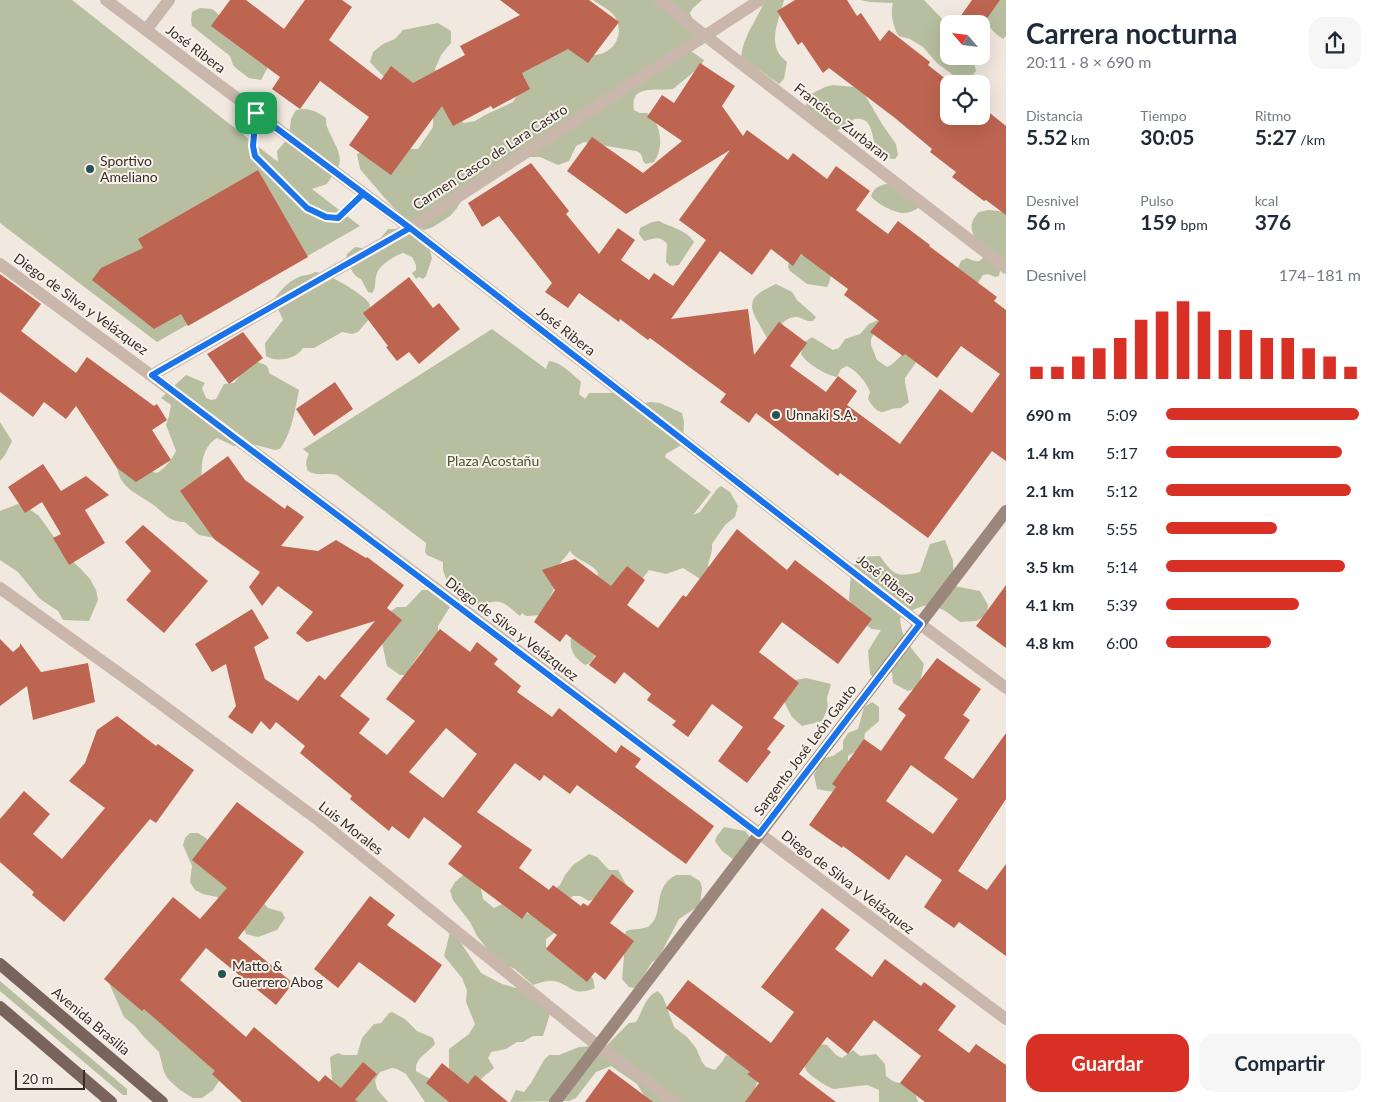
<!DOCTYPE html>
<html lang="es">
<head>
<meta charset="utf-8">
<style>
  :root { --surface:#fff; --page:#f6f6f7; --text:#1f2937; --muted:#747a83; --accent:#d93025 }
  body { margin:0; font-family:Lato,sans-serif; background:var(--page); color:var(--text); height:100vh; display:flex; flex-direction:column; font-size:19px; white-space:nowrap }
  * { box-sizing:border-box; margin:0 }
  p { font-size:16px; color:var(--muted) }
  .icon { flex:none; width:28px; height:28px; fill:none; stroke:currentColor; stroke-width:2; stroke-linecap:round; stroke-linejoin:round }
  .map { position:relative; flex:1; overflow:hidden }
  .panel { display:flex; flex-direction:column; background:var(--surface); width:375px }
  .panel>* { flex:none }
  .needle { width:32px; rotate:298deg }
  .buttons { position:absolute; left:940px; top:15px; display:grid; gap:10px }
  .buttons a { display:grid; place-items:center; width:50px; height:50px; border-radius:10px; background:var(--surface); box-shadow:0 5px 20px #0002; font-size:25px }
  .scale { position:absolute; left:15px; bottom:12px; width:70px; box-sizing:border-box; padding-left:5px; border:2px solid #372e2a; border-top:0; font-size:14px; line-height:18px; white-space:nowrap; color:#372e2a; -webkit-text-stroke:4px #f9f2eb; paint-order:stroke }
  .pin { position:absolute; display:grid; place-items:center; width:42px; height:42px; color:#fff; margin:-21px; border-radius:10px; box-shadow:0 2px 8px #0006 }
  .round { display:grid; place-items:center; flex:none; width:52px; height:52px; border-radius:15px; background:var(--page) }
  .head { display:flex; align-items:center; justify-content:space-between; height:85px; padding:0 20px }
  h1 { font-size:28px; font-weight:700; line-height:38px }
  .stats { display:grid; grid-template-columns:repeat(3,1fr); gap:8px; height:85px; padding:5px 20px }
  .stats div { display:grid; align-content:center }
  .stats b { font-size:21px; font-weight:700 }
  .stats small { font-size:14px; font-weight:400 }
  .stats p { font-size:14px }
  .chart { height:140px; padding:10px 20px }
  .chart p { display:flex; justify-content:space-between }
  .chart svg { width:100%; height:90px; margin-top:5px; stroke:var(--accent); stroke-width:6 }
  .action { display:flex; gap:10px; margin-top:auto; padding:10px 20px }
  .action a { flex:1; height:58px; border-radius:15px; background:var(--accent); color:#fff; font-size:20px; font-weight:700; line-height:58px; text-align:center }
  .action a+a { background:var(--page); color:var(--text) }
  ul { padding:0 20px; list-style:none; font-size:16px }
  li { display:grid; grid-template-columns:80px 60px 1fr; align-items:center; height:38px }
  li i { height:12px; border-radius:6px; background:var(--accent) }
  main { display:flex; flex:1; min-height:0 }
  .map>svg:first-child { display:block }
  .green { fill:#b7bfa0 }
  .building { fill:#bd6551; fill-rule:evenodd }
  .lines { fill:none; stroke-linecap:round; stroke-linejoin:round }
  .lane { stroke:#c9b7ac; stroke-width:10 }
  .street { stroke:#c9b7ac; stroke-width:12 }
  .secondary { stroke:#9c877d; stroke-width:12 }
  .primary { stroke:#78645d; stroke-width:12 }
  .route-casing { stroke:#fff; stroke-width:10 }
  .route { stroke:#1a73e8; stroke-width:6 }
  .poi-dot { fill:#235556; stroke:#f9f2eb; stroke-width:2 }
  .labels { text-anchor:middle; stroke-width:4; stroke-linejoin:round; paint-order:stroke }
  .street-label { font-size:14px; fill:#372e2a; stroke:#f9f2eb }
  .poi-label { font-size:14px; fill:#372e2a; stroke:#f9f2eb; text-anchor:start }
  .park-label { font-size:14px; fill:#495430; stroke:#f9f2eb }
</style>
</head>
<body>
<main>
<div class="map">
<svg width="1006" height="1102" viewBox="0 0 1006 1102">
  <rect width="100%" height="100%" fill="#f1e8df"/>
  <path class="green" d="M0,0H72L278,162L277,151L289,137L291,119L296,110C308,107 316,111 326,118C324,133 346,151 338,167C335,173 330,178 327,184L312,189L360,226L157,342L0,223Z
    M593,0H702L693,8L690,13L692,18L699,26L691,51L704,60L701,66L673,89C656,91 629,84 634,110L640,113H647C662,123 664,148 654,162L646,164L643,161C642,155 641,153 636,151L584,142L576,146L569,161L558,165L540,157H521L467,191L457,208L450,216L433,227L424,230L412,224L394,208L383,196L360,169L357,154L369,148L418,149L433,127V115L395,77L383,76L370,62L373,52L383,44L395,39L403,30L438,23L451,31V43L441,55L435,69L442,94L454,115L464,123L475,121L485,115L513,102L525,83V78L513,62L561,43C570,47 581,54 591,55C610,56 624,39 617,21C614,11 601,6 593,0Z
    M765,0H784C779,21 765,46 787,62L784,79L779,84L741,57C743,36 757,20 765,0Z
    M860,0H924L949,26V56H966L975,66L976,71L972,76L968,79L957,78L937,63L923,47L910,39L899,36C893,28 890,12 893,3L870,2Z
    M991,0H1006V36L1003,39C991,31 988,26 984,12Z
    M200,8L212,9L216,12L268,67L261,80L249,78L237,69L233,65L230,56L192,26L191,21L192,12Z
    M833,85L854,87L865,95L882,124L896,144L898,155L895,159C862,157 883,115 854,119L845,129L835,130L806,114V103L809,95L825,87Z
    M891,183L925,204C919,208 911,213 903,213C895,213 875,203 871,196C874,186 882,185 891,183Z
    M989,210L1006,212V265L1000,271L999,276L995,277L988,274L983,275L976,286L956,272L961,261L967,258C979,263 979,263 987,253C976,238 963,229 979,212Z
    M659,221C670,227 687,230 694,242L679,265L670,266L666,262L667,244C660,235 654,239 644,241L639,234L640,228L652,222Z
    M388,229H405L429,248L432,258L426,276L423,279L419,277L416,279L412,273L416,270V265L412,257L403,253C394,256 380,265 377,273C374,281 377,287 372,293L368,292L361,279C351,275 353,269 346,260L347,254L355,247L369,249L379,240Z
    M797,254L807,256L833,269L829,283L827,287L807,284L790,271L788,267L789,262Z
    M315,272C326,272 362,293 369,303C371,307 370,313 370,318L358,332L352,334L342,332L314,348H303C297,359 277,363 266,356L265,343L283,320L274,300C280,290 288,282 299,277C305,274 309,276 315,272Z
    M776,284L792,292L797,300L816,317L813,321C806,322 803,318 797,317C785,316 775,331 768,339C764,334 761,327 758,322C744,299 757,293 776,284Z
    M878,320L879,325L871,339V345L877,360L887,367C895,364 900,355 908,350L917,361L905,378V383L909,402L901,408C884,407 882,422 868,399L870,392C867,383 856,370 847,366L841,369L837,377C826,375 807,364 801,354L803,343L812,337L833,350L839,348L845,339L860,334L869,324Z
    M492,329L546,369L549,361C561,362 572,374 581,382L579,394L585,399L589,393H614L640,404L650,402L660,403L682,413L684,422L683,444L666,454L665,457L711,492L693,515L700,512L717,489L721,486L730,492L738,506L735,517L725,525L712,544V550L708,565L714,576L705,582L683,568L666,574L649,570L639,583L597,647C595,656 594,662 585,665C575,659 569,650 571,637L597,577L598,573C592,563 577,561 570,551L552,573L556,585L541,615L526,616L522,613L520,616C504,603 500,596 480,607L470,601L456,584L446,579L443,570V562L427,555L425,552L426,543L337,475C327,472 318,477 308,471C305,464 306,460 309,454L303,449Z
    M257,362C264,364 269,365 269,373L299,390C295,410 292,432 280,449L275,450L252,444L234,446L217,438C187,456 209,512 215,538L199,535L185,522C170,522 166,515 155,506C139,494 118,488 117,465L157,473C166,467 171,461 176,451L166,425L169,416L171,405L161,398L186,375L205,383L202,388L206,398L211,400L216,399L224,384L234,383L246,367Z
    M0,422L12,441L5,455L0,461Z
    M18,504L28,508L39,516L69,558L80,568L90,579L96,590L98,600L89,621L63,620L58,611L40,599L18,572L0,560V511Z
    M945,540L953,561L954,586L980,591L988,605L987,615L976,621L960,622C950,614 937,603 923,606C915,608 907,614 900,618C901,639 912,648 924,664L919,687L908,691L893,683L892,672L887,675L874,678L870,674L868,651L881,630L872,629L862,622L849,600L851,571L858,557L880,556C893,575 897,578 920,572L930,544Z
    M422,590H428L453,602L438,626V640L421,652L405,675H400L387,666L381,638L390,612L397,607H406Z
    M806,678L831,684L827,698L828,708L822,721L802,726L792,717L783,700L790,681Z
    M872,702L879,707V721L865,733C864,745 858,751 848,756V784L839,792L827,791L817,789L814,775L818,766L824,758L833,756L843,749V741L848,733L858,729L864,707Z
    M724,827L745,831L750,837L734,860L722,851L715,841L717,836Z
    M190,833H198L206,838L268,908L282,912L285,918L277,930L258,937L246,934L240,919L217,897L203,894L195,890L190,882L192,866L183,845L185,838Z
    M589,854L597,857L609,870H618L627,886L589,901L580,896H573L567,902L560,929L546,939V947C556,956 589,970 593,979C594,981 594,986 595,988C571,998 572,984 553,981C547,980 540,983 533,985L515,969L505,965L489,951L477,936L470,922L453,900L450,891L455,882L469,870L478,874L483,899L494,908L506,902L520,912L530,914L533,907L560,885L565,875L573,865Z
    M676,875H690L700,881L702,888L700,905L679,919L658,959L652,962L638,985L634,988L629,987L622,979L624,957L622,944L626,931C634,928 643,930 649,926C665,914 651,888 676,875Z
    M451,928L481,973L502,984L516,988L519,987L551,1011L543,1036H533L523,1042H517L506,1049L491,1052L488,1058L494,1068L482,1078L473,1090L449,1073V1049L469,1034L475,1024L466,1002L467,990L462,978L444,956Z
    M111,974L224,1074L213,1090L202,1098H193L180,1090L168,1079L164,1072L159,1052L144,1037L135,1026L124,1017L109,983Z
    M0,981L127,1089V1095H123L0,991Z
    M658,991L663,997L674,1027L687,1037L696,1048L702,1062L706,1067L715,1070L722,1062L726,1055L733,1058L754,1074L757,1082L755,1089L756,1102H648L637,1084L611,1066L596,1072L576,1098L569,1101L510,1102L516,1090L524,1092L531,1083L544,1060L549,1055H559L579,1047L607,1045L629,1023L636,1022C643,1011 645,996 658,991Z
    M392,1012L405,1019L417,1031L433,1038L435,1044C427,1054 415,1057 416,1071L437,1083L450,1102H425L406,1074L397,1069L392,1068L380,1072L375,1080L377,1089L388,1102H355L332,1081L330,1057L338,1053L343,1055H357L362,1038L374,1024L381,1023L389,1013Z
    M820,1044L827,1045L836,1055L842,1058L853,1050L860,1056L876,1054L885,1064L886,1076C903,1092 910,1072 918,1102H879V1090L867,1085L834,1089C828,1088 809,1075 806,1070C804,1066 804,1062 803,1058Z"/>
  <path class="building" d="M230,0H246L284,29L305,0H342L352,7L329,40L381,80L391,66L413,83L465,55L460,46L520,15L500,0H589L619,22L588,63L568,49L522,73L530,89L493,109L491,106L453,126L442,106L391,175L349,145L369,117L320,81L300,109L272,89L280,77L211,26Z
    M795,0H847L857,16L861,13L880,41L889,30L930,62L928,65L952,84H949V116H981V106L1006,126V215L986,200L984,201L952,177L956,172L930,152L932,149L895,118L829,68L823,73L802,42L798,45L777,11Z
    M972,0H1000L983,24H955Z
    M700,63L735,86L722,106L743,136L747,130L788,160L793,153L827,179L836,166L870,191L856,210L888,234L898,221L930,245L929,246L997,297L994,301L1006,310V461L992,451L928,538L840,473L838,476L756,413L749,423L720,402L726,394L650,338L648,340L620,319L619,322L579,293L568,308L545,292L552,283L499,216L482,227L468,203L531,163L569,211L566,214L599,254L618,228L635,240L621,260L649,280L654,273L673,286L706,240L679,220L730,150L626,214L567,171L592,137L643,173L682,141L647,117L662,95L674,103ZM771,249L793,266L801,254L848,289L844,295L879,321L870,332L903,356L905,354L937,378L961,346L1000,374L972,413L940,389L900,444L847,405L857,391L838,376L826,392L790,366L807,343L779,322L754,355L748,309L671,319L720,251L752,275Z
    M258,170L308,257L188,326L181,314L154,329L92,280L101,268L143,248L138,239Z
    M0,274L41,304L21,331L76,373L87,357L154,406L157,404L167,420L152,430L171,460L136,482L117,468L76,406L66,419L44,402L33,417L0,392Z
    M409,277L433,308L439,303L460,329L419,364L409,352L397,361L386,347L388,346L363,313Z
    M243,332L263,358L229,384L207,354Z
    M335,382L353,409L314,436L296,409Z
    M228,456L245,480L285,509L287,505L304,517L281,546L318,551L336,540L366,558L367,557L404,585L387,608L402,620L340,696L370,719L359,733L387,755L415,721L386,699L440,629L470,652L477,642L498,659L494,664L521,686L517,692L552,717L559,708L616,753L621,745L641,759L635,767L714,826L686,864L577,785L570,794L544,775L540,781L515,763L477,812L532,850L519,868L549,890L553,885L581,906L583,903L588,906L612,874L634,891L610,923L634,941L605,980L595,972L587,982L546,949L557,935L527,912L522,919L448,864L462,846L424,817L409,839L392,826L389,831L350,799L352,796L300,753L305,746L276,722L270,730L261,721L252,734L228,717L236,706L226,664L212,672L195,644L252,609L269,638L254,647L265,679L298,701L319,675L325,680L375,621L307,642L296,633L313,612L278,586L262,606L249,587L260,572L214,539L180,491ZM446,728L477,754L443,798L409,772Z
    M43,464L61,491L86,476L109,495L85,510L105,543L69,565L53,538L61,534L42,502L25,513L8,487Z
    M143,525L208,581L164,633L126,600L151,571L125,542Z
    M737,529L787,570L795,560L872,619L838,664L782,622L759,652L799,683L773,718L785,726L767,749L771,752L747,783L718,761L743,727L712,704L688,737L672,725L676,721L647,700L651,694L624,672L615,684L589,665L596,656L566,634L560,642L534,622L555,590L542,570L575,559L611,586L627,566L645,580L627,605L658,628L683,595L686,597Z
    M1006,585V648L976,626Z
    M0,639L13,652L20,646V643L41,672L88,663L95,702L33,720L27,686L0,706Z
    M937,658L981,689L963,715L970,720L944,758L973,779L1006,733V799L958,871L987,890L1006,864V956L959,922L954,928L924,907L942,880L906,855L889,880L843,846L842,848L809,825L836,787L832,784L864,739L881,751L906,715L898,709ZM911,765L958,799L933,834L886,801Z
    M117,716L156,746L158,744L194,770L156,823L150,819L64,922L32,895L34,892L0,862V819L24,791L50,814L33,834L62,859L105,808L69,781L85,763L97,730Z
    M237,802L304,852L238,938L293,983L276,1005L206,948L180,980L246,1037L254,1027L319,1082L325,1075L341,1088L363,1062L377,1074L355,1100L358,1102H242L212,1074L215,1071L144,1009L142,1011L104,979L173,897L200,919L227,888L192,860Z
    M370,896L395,915L387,925L442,965L415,1003L359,962L338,988L314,969Z
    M822,908L850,930L835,949L872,977L885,959L921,986L924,982L956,1006L938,1030L969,1053L976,1044L1006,1065V1102H925L900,1083L921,1056L874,1020L848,1054L827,1037L799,1074L836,1102H745L759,1083L747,1074L750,1072L666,1008L688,980L771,1043L794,1012L761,987Z
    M442,1063L468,1084L475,1075L508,1102H449L426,1083Z
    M609,1069L653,1102H585Z"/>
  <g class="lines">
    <path class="lane" d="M256,113L253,146L255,156L307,208L326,217L338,218L363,194"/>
    <path class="street" d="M106,0L410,228L920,624L1006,688
      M659,0L1006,268
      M146,30L169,0
      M0,264C338,511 670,768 1006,1019
      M152,375L410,228L760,0
      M0,588L138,687L321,822L598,1046L675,1102"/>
    <path class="secondary" d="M555,1102L1006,511"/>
    <path class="primary" d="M0,964L162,1102
      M0,1007L111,1102"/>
  </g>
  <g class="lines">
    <g class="route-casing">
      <path id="route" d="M256,113L410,228L920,624L759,834L152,375L410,228L363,194L338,218L326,217L307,208L255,156L253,146L256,113"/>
    </g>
    <use href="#route" class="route"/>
  </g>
  <g class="poi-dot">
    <circle cx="90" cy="169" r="5"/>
    <circle cx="776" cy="415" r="5"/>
    <circle cx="222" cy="974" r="5"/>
  </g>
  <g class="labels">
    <g class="street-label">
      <text transform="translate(196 49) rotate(37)" y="5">José Ribera</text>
      <text transform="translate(842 122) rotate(38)" y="5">Francisco Zurbaran</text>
      <text transform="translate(490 157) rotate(-33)" y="5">Carmen Casco de Lara Castro</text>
      <text transform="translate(81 304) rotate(36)" y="5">Diego de Silva y Velázquez</text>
      <text transform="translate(566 331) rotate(38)" y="5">José Ribera</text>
      <text transform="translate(886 579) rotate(38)" y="5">José Ribera</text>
      <text transform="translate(512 629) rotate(37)" y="5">Diego de Silva y Velázquez</text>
      <text transform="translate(805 750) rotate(-53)" y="5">Sargento José León Gauto</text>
      <text transform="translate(351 828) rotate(38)" y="5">Luis Morales</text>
      <text transform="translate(848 882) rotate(37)" y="5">Diego de Silva y Velázquez</text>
      <text transform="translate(91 1021) rotate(40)" y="5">Avenida Brasilia</text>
    </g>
    <g class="poi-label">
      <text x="100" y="166">Sportivo<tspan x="100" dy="16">Ameliano</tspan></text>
      <text x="786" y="420">Unnaki S.A.</text>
      <text x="232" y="971">Matto &amp;<tspan x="232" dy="16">Guerrero Abog</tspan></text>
    </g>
    <g class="park-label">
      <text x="493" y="466">Plaza Acostañu</text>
    </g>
  </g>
</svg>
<div class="buttons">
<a><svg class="needle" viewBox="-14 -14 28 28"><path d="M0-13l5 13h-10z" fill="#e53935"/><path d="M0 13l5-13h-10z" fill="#747a83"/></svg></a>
<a><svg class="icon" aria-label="locate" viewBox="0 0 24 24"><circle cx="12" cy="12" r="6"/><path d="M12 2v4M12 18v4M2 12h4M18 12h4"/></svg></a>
</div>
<div class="scale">20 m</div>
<div class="pin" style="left:256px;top:113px;background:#1e9e55"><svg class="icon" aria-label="arrive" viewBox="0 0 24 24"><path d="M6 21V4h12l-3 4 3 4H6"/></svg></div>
</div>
<section class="panel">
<div class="head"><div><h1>Carrera nocturna</h1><p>20:11 · 8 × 690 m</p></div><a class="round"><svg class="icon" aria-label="share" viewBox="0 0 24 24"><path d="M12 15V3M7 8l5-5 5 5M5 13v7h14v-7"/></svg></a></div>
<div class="stats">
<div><p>Distancia</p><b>5.52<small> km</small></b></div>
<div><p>Tiempo</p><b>30:05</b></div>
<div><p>Ritmo</p><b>5:27<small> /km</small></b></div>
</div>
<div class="stats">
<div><p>Desnivel</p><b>56<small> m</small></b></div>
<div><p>Pulso</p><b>159<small> bpm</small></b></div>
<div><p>kcal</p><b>376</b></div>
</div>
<div class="chart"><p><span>Desnivel</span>174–181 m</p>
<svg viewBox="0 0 160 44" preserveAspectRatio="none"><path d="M5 44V38M15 44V38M25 44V33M35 44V29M45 44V24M55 44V15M65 44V11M75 44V6M85 44V11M95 44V20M105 44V20M115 44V24M125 44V24M135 44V29M145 44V33M155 44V38"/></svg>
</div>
<ul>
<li><b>690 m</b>5:09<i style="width:99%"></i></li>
<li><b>1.4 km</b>5:17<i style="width:90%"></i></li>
<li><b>2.1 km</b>5:12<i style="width:95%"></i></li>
<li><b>2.8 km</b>5:55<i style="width:57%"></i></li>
<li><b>3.5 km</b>5:14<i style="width:92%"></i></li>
<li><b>4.1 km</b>5:39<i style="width:68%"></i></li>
<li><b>4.8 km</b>6:00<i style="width:54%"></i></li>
</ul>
<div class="action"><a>Guardar</a><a>Compartir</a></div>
</section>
</main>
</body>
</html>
